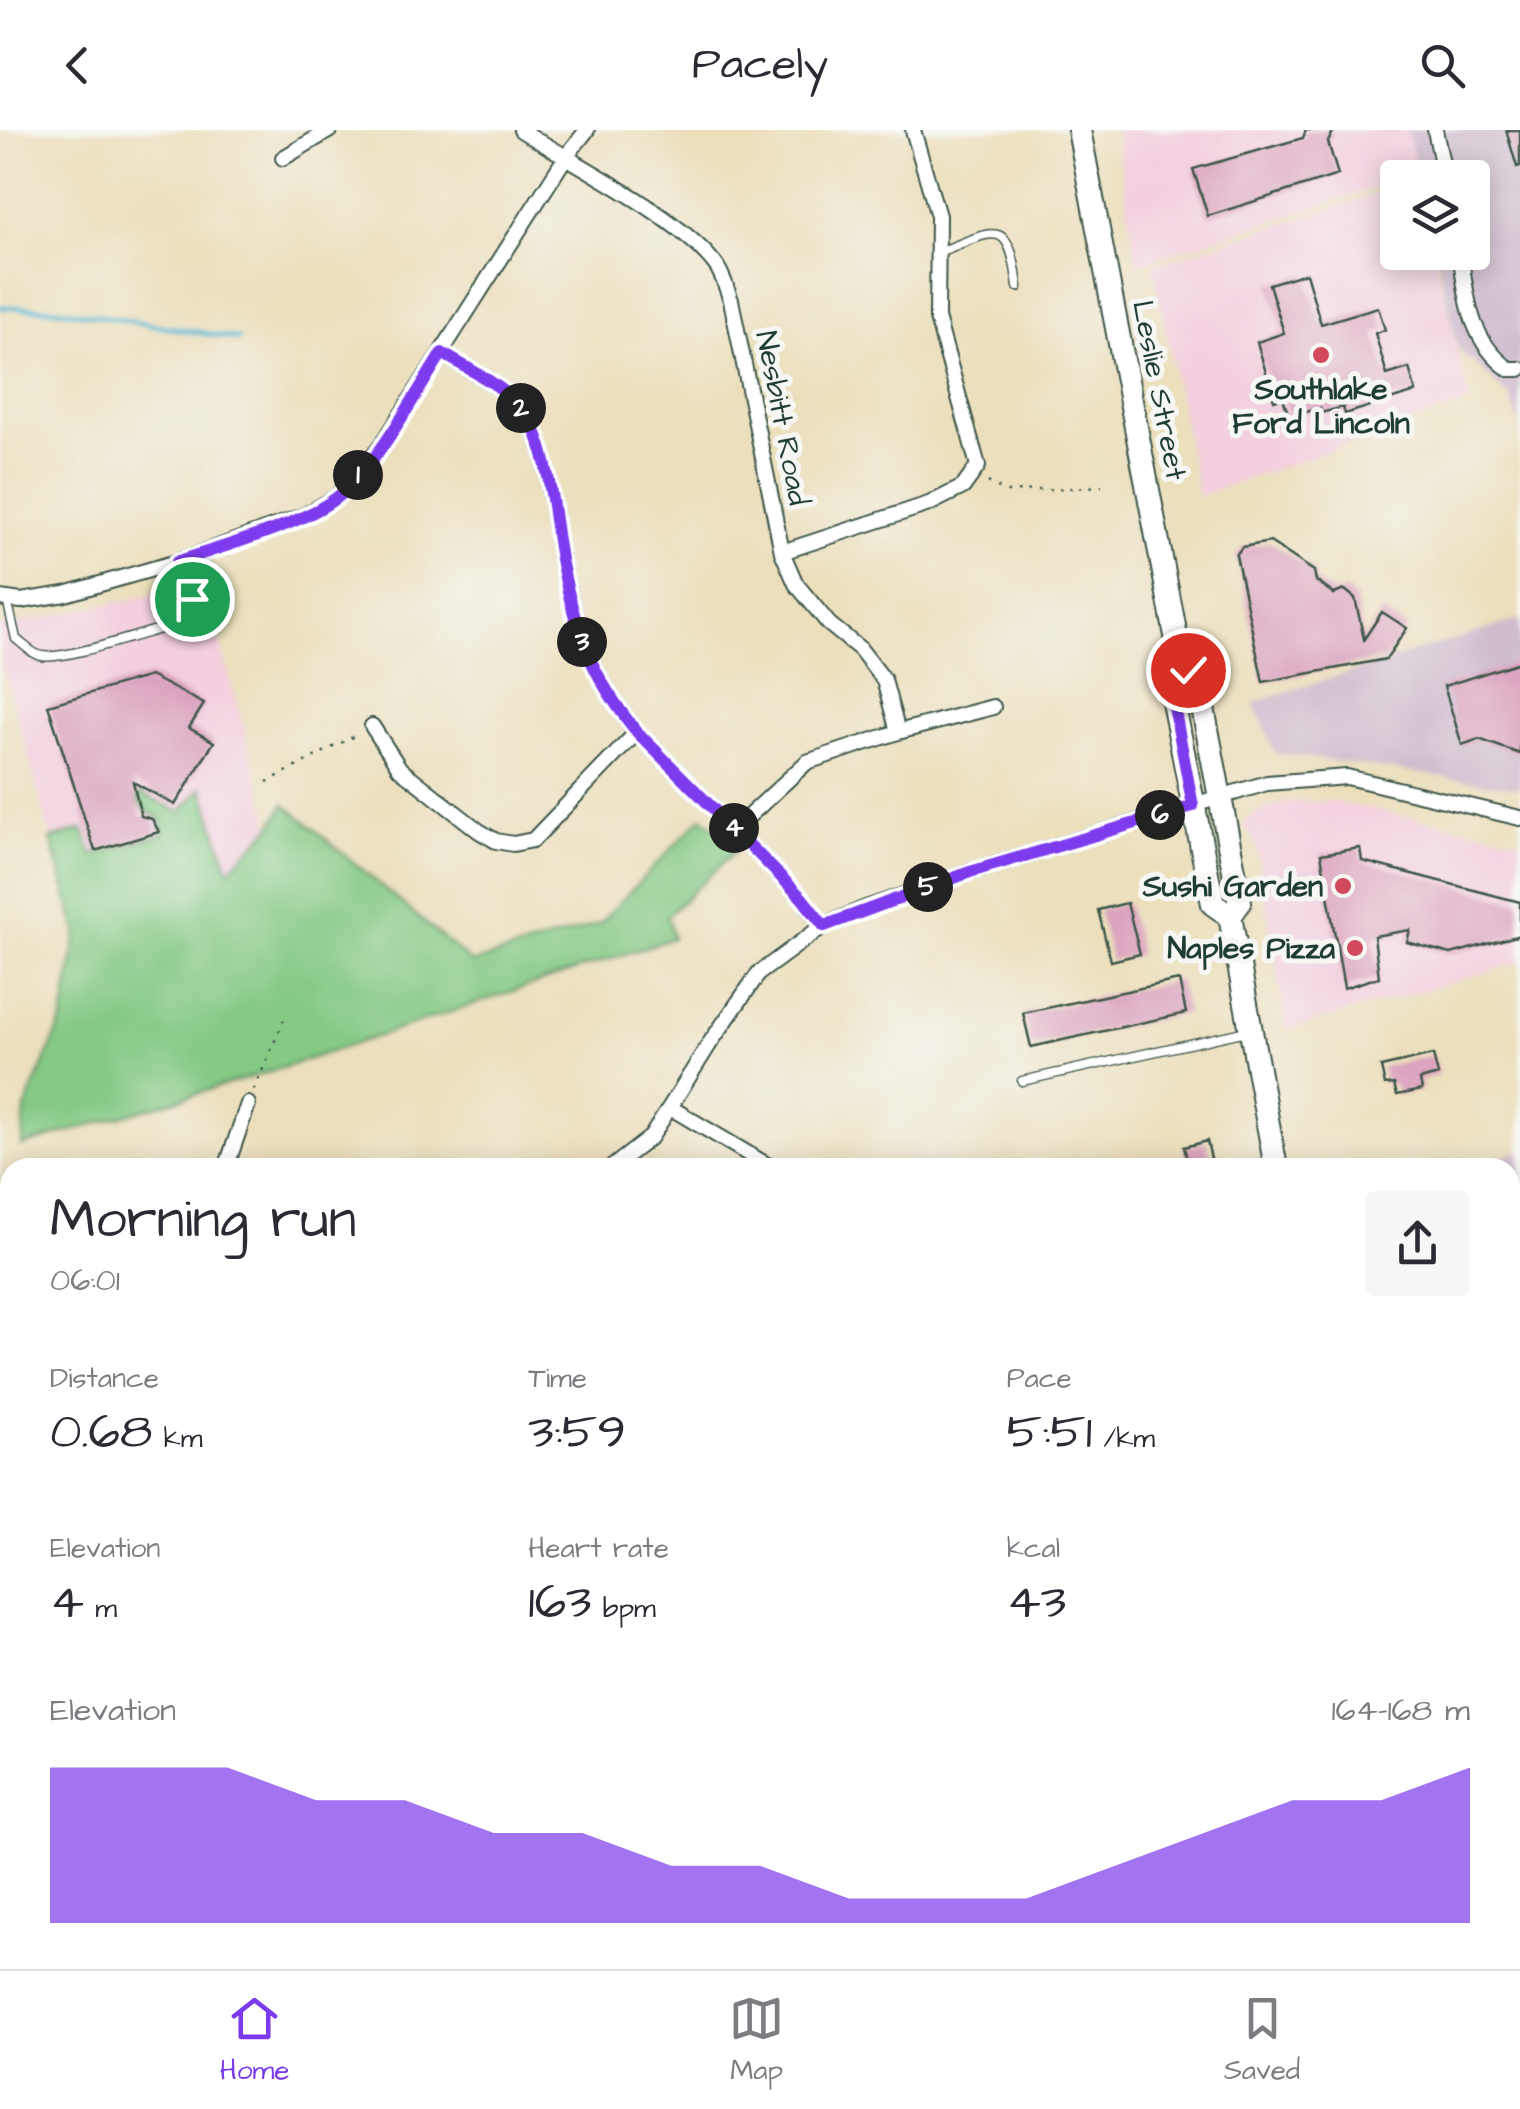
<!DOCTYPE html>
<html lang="en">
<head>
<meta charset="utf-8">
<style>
  :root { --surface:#fff; --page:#f7f7f7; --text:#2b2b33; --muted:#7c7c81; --line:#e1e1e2; --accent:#7c3aed }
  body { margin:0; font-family:"Architects Daughter",sans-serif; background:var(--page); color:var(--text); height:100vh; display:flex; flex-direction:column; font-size:38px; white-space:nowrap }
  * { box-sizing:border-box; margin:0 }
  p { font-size:32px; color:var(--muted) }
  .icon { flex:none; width:55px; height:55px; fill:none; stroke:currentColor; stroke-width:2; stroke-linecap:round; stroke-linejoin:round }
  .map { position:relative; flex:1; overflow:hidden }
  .sheet { position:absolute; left:0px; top:1028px; width:1520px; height:812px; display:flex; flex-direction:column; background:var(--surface); border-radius:30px 30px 0 0; box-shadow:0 5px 25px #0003 }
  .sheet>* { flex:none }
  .buttons { position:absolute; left:1380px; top:30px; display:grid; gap:20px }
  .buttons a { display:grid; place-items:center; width:110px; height:110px; border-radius:10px; background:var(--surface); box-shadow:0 5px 25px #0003; font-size:50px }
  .pin { position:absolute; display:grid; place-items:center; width:85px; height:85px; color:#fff; margin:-42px; border:5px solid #fff; border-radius:50%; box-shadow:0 2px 10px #0007 }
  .km { position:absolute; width:50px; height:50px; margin:-25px; border-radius:50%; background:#222; color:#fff; font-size:28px; line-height:50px; text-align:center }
  .round { display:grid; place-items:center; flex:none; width:105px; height:105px; border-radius:10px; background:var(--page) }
  .head { display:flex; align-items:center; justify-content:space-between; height:170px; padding:0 50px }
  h1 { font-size:55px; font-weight:600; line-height:75px }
  .stats { display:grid; grid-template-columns:repeat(3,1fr); gap:15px; height:170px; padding:10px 50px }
  .stats div { display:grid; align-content:center }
  .stats b { font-size:50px; font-weight:600 }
  .stats small { font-size:28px; font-weight:400 }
  .stats p { font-size:28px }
  .chart { height:280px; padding:20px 50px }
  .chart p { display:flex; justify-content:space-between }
  .chart svg { width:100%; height:180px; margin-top:10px; fill:var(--accent); opacity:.7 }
  header { display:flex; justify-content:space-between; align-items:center; height:130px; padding:0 50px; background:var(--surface); font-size:45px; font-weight:600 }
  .menu { display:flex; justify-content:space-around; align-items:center; height:140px; border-top:2px solid var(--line); background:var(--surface); font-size:28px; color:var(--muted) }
  .menu a { display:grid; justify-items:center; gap:5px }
  .menu .active { color:var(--accent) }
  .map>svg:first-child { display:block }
  .built { fill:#f3cfdf }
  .industrial { fill:#cfbdce }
  .green { fill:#84c984; stroke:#52835c; stroke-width:2.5 }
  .forest { fill:#6bad72; stroke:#457553; stroke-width:2.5 }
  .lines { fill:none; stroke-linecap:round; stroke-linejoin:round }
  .stream { stroke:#53b6d2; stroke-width:5 }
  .building { fill:#dba3be }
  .service-casing { stroke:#3e5548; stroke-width:11 }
  .minor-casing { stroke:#3e5548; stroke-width:18 }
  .tertiary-casing { stroke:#3e5548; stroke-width:21 }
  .primary-casing { stroke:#3e5548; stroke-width:26 }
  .path { stroke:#3e5548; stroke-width:2.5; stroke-dasharray:2.5 8; stroke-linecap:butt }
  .service { stroke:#fff; stroke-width:8 }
  .minor { stroke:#fff; stroke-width:14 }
  .tertiary { stroke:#fff; stroke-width:18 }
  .primary { stroke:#fff; stroke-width:22 }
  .route-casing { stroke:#fff; stroke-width:20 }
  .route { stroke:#7c3aed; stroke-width:12 }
  .poi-dot { fill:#d1495b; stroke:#f6f6f2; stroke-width:4 }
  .labels { text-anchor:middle; stroke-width:10; stroke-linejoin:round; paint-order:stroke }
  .poi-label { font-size:30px; font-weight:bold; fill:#1f3d34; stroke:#f6f6f2; text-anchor:end }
  .street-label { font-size:30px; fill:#1f3d34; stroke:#f6f6f2 }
</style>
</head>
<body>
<header><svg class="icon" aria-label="back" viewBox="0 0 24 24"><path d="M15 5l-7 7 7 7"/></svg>Pacely<svg class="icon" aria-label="search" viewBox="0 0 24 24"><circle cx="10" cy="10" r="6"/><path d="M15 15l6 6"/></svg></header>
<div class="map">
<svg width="1520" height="1839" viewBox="0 0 1520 1839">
  <rect width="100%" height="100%" fill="#f6f6f2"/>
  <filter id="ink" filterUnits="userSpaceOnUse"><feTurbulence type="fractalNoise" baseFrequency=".01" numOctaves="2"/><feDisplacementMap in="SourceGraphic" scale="20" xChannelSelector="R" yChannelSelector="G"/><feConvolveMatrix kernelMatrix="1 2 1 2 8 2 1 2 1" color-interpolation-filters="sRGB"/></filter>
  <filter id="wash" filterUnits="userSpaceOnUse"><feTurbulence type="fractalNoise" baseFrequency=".0048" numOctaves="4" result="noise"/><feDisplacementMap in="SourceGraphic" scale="40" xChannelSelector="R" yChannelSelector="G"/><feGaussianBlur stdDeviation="2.25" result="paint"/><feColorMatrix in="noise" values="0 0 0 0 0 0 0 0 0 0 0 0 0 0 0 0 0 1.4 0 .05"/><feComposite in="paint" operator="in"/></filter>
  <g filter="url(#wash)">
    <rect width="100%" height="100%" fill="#ebdfbc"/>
    <path class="built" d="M1115,0H1407L1418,45L1398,48L1397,51L1137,134Z
      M1397,57L1398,122L1434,123L1470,272L1198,366L1153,135Z
      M204,454L271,697L194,776L77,802L2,533L0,497Z
      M1331,671L1520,709V832L1287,900L1256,714L1243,695L1255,683L1285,672Z
      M1520,1805V1839H1452L1451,1830H1510V1808Z
      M1160,1830H1384L1385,1839H1163Z"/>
    <path class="industrial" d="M1407,0H1520V295L1510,267L1458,219L1436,123L1472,122V48L1419,47Z
      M1520,489V658L1275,623L1254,572Z
      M1520,1021V1805L1510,1808V1038H1461Z"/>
    <path class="green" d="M202,657L229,740L271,697L285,674L472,833L599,794L702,687L738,718L667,786L673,808L285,937L22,1016L25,979L63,889L77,802L51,709L83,699L92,725L164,704L159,687L147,682L137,670L140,663L181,682Z
      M10,1479V1551L0,1550V1494Z"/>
    <path class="forest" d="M10,1208V1479L0,1493V1215Z
      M685,1830H903L877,1839H659Z
      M992,1830H1107L1073,1839H995Z"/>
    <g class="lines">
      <path class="stream" d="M0,177L57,179L238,209"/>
    </g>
    <g id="blocks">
      <path class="building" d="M1306,0H1334L1328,12L1338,45L1208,86L1193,39L1303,8Z
        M1506,0H1520V36L1517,37Z
        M1306,143L1321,194L1378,177L1385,200L1375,203L1387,245L1409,238L1416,262L1345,284L1343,277L1321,283L1320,278L1289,287L1283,268L1274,270L1257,212L1284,203L1269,154Z
        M1270,412L1314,441L1316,451L1334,464L1345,460L1355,468L1364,509L1382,482L1407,498L1386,529L1263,552L1236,425L1242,417Z
        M1520,532V624L1479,609L1462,615L1444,556Z
        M150,546L204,574L189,598L214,612L175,675L133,652L141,686L152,689L159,702L95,721L48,575Z
        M1360,718L1362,731L1520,772V805L1451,824L1407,812L1410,800L1374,806L1379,847L1344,858L1321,724Z
        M1127,773L1140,824L1111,831L1098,780Z
        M1179,850L1186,883L1031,917L1023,883Z
        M1433,925L1438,945L1420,950L1422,960L1397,965L1394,954L1385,955L1381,937Z
        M1207,1011L1213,1038H1189L1184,1017Z"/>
    </g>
  </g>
  <g filter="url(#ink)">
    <use href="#blocks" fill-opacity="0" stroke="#3e5548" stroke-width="2.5"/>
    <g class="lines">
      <g class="service-casing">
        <path id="service" d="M936,123C994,102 1009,83 1018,157
          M7,469L16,509C23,514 33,525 42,526C67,531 162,496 195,490L192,469L177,432
          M1022,951L1247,901
          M1510,1769L1515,1792L1510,1794
          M1468,1839L1501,1834L1506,1839"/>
      </g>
      <g class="minor-casing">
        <path id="minor" d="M521,0C576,35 677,85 715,134C723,144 726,158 731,170L782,422L796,454L829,494L860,519L884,550L898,602
          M1435,0L1445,48
          M283,28L330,0
          M1460,122C1467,168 1469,210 1509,239H1520
          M442,223C468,240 505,256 524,281C549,315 553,387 561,429C576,500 590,545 637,602L802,768L823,796
          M782,422L929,374L963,357L978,336L937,188L938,86L913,0
          M0,468L21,471L65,464L177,432L303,386L337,367L382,315L565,28L587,0
          M372,596L400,639L479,701L496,711L513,714L533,710L637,602
          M735,699L807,632L898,602L993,577
          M671,978L772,1038
          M226,1038L248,974
          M611,1038L651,1007L712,910L759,843L823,796L863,779L970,742L1267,653L1347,647L1520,688
          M0,1200L10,1193
          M0,1568L10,1569"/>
      </g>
      <g class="tertiary-casing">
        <path id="tertiary" d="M182,1839L210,1830"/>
      </g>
      <g class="primary-casing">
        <path id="primary" d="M1079,0L1181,532L1198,552L1240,772L1230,786
          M1181,532L1171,561L1213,774L1230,786L1276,1038
          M1422,1830L1423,1839"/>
      </g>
      <path class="path" d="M988,352L1007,362L1102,356
        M267,652L358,604
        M254,960L285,887"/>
      <use href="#service" class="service"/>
      <use href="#minor" class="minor"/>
      <use href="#tertiary" class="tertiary"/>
      <use href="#primary" class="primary"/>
    </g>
  </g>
  <g class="lines" filter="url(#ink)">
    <g class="route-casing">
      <path id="route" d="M192,469L177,432C223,416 299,396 336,368C376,338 415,265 442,223C468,239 505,256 524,281C550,316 553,387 561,429C575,500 590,545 637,602L802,768L824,796L970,742L1193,676L1171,561L1182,532L1188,540"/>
    </g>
    <use href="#route" class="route"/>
  </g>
  <g class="poi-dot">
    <circle cx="1321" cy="225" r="10"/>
    <circle cx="1343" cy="756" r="10"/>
    <circle cx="1355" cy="818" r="10"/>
  </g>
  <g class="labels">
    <g class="poi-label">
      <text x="1321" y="269" text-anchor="middle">Southlake<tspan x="1321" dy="34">Ford Lincoln</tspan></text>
      <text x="1323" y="766">Sushi Garden</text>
      <text x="1335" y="828">Naples Pizza</text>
    </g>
    <g class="street-label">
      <text transform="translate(1160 260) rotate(79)" y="10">Leslie Street</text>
      <text transform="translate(783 288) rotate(79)" y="10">Nesbitt Road</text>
    </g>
  </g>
</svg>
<div class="buttons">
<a><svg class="icon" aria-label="layers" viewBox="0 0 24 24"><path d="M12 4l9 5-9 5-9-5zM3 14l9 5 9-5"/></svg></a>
</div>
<div class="pin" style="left:192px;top:469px;background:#1e9e55"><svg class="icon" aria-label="arrive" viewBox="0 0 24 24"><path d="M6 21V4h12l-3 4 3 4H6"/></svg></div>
<div class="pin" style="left:1188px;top:540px;background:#d93025"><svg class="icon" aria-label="check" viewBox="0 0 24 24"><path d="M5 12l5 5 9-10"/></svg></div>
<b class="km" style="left:358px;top:345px">1</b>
<b class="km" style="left:521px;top:278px">2</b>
<b class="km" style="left:582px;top:512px">3</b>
<b class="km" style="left:734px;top:698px">4</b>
<b class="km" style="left:928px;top:757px">5</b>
<b class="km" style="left:1160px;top:685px">6</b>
<section class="sheet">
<div class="head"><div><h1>Morning run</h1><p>06:01</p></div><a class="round"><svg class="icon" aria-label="share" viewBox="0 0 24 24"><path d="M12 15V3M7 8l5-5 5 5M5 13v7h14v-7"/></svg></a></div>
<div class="stats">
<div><p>Distance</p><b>0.68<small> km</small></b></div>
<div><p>Time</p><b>3:59</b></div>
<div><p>Pace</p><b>5:51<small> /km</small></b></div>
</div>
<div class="stats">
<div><p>Elevation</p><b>4<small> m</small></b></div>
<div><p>Heart rate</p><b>163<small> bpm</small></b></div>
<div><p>kcal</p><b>43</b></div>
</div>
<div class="chart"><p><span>Elevation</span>164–168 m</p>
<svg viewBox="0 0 160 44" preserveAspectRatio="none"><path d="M0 44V6L10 6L20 6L30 14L40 14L50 22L60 22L70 30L80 30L90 38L100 38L110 38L120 30L130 22L140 14L150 14L160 6V44z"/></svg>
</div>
</section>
</div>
<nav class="menu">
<a class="active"><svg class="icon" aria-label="home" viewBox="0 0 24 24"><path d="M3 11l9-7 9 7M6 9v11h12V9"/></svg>Home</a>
<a><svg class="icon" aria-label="map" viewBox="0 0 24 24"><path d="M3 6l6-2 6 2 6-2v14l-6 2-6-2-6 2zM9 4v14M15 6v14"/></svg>Map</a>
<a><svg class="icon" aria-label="saved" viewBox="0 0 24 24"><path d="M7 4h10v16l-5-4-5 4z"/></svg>Saved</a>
</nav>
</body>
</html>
